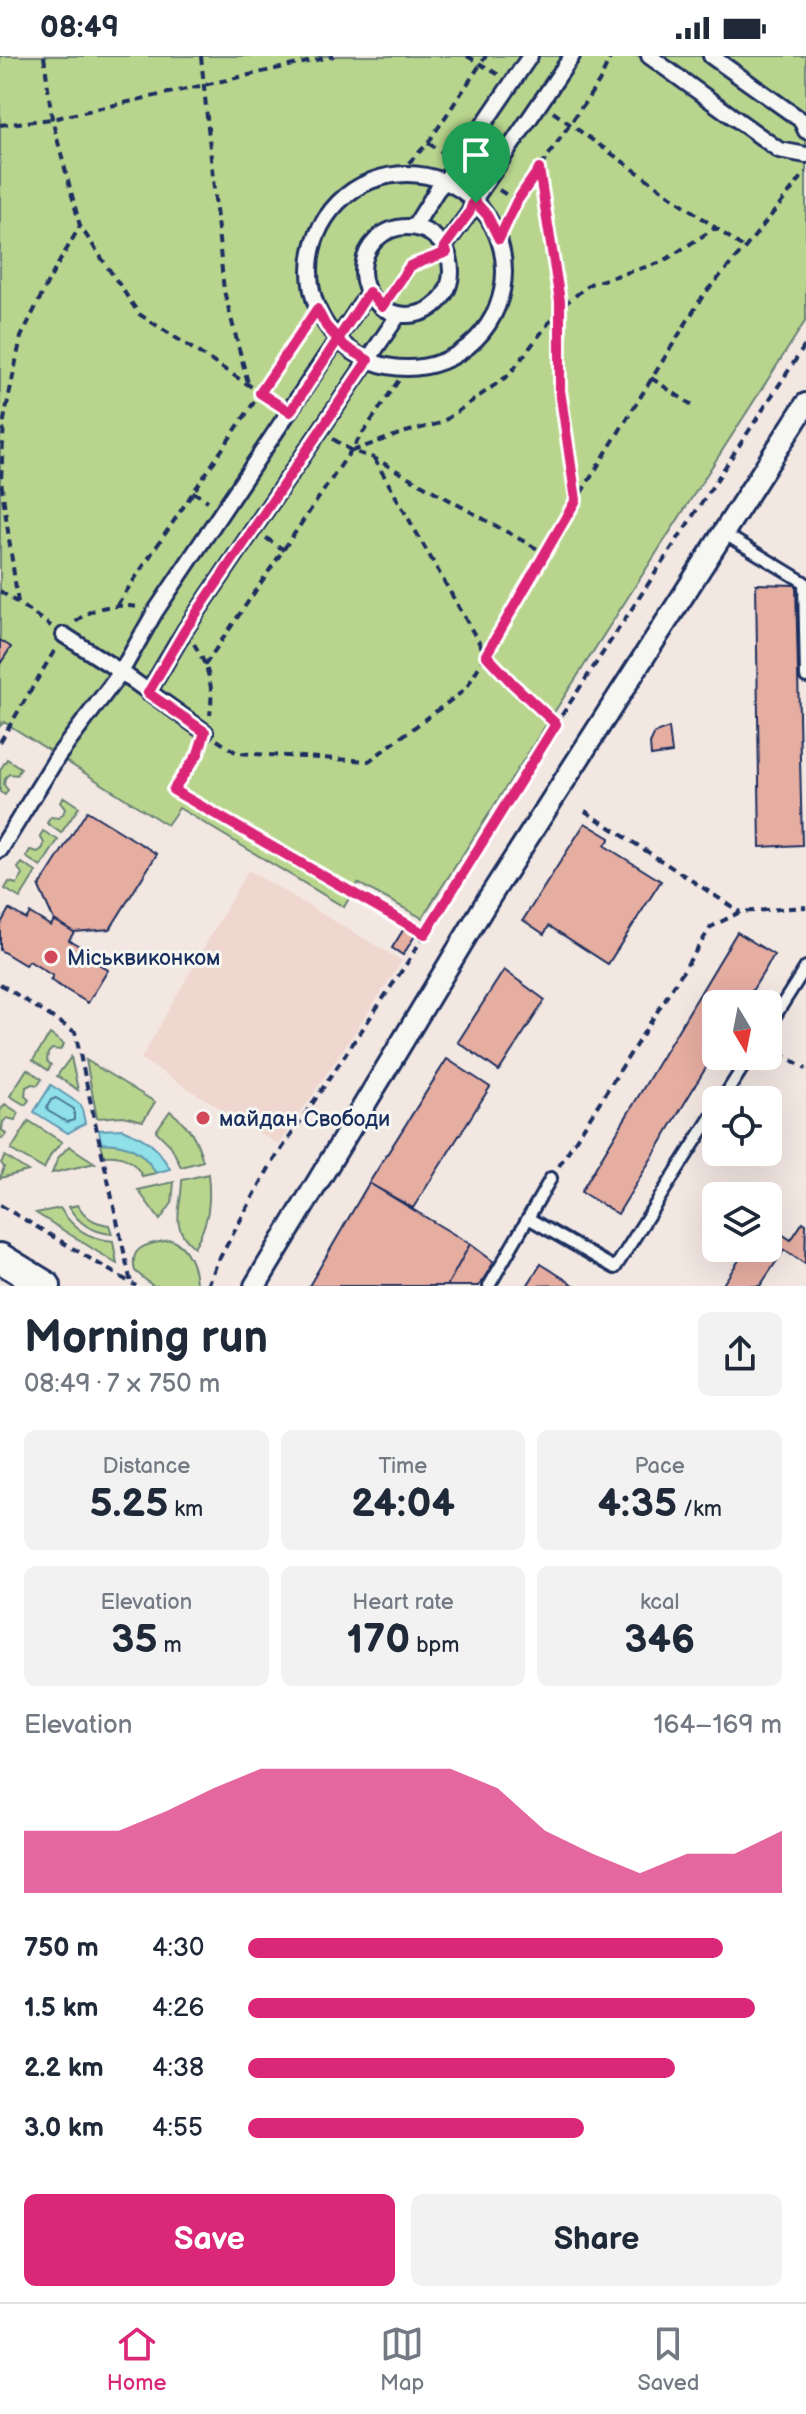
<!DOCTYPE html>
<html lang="en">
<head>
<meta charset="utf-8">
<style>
  :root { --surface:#fff; --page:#f2f2f3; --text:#1f2937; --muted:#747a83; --line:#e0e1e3; --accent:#db2777 }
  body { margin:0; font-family:"Balsamiq Sans",sans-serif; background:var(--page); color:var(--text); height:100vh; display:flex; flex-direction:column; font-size:30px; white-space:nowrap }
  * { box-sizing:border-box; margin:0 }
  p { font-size:26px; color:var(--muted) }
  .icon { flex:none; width:44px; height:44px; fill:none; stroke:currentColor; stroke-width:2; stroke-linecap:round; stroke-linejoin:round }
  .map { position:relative; height:1230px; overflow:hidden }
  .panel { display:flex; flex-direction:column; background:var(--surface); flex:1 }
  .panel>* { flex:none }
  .needle { width:52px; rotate:170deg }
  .fabs { position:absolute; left:702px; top:934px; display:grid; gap:16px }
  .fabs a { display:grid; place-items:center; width:80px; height:80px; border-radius:12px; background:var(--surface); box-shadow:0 8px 32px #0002; font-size:40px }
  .pin { position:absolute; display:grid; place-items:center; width:68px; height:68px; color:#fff; margin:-82px -34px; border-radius:50% 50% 50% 0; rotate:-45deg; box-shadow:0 0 8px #0007 }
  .pin .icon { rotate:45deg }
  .round { display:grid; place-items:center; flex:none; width:84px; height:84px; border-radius:12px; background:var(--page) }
  .overview { display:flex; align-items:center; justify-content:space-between; height:136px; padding:0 24px }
  h1 { font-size:44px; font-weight:700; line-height:60px }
  .metrics { display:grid; grid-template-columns:repeat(3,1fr); gap:12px; height:136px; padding:8px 24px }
  .metrics div { display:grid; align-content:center; border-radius:12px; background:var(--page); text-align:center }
  .metrics b { font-size:40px; font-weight:700 }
  .metrics small { font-size:22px; font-weight:400 }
  .metrics p { font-size:22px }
  .chart { height:224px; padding:16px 24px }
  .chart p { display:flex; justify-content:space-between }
  .chart svg { width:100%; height:144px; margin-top:8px; fill:var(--accent); opacity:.7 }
  .action { display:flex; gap:16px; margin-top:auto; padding:16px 24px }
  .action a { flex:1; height:92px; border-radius:12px; background:var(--accent); color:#fff; font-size:32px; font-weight:700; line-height:92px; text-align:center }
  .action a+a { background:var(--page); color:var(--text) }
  ul { padding:0 24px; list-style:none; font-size:26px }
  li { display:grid; grid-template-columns:128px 96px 1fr; align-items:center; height:60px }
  li i { height:20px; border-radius:10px; background:var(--accent) }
  .status { display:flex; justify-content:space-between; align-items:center; height:56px; padding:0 40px; background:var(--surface); direction:ltr }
  .status svg { height:22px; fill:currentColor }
  .menu { display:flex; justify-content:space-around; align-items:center; height:112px; border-top:2px solid var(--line); background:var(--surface); font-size:22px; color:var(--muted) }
  .menu a { display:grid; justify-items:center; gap:4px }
  .menu .active { color:var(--accent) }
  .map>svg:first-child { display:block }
  .built { fill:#efd6ce }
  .green { fill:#b9d58d; stroke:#6a8276; stroke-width:2 }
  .water { fill:#8fe0e8; stroke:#6199b1; stroke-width:2 }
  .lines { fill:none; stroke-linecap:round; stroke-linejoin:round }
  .shore { stroke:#497695; stroke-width:2 }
  .building { fill:#e6ada1; stroke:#1b2f5e; stroke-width:2 }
  .service-casing { stroke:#1b2f5e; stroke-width:16 }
  .pedestrian-casing { stroke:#1b2f5e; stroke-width:20 }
  .minor-casing { stroke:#1b2f5e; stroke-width:26 }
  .secondary-casing { stroke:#1b2f5e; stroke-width:34 }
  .path { stroke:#1b2f5e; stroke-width:4; stroke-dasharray:8 6; stroke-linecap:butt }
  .service { stroke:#f6f6f2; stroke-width:10 }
  .pedestrian { stroke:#f6f6f2; stroke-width:14 }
  .minor { stroke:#f6f6f2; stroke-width:20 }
  .secondary { stroke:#f6f6f2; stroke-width:28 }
  .route-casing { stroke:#fff; stroke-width:16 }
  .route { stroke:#db2777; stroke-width:10 }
  .poi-dot { fill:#d1495b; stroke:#f6f6f2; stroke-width:3 }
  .labels { text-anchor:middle; stroke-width:6; stroke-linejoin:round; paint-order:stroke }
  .poi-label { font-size:22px; fill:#1b2f5e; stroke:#f6f6f2; text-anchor:start }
</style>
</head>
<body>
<div class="status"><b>08:49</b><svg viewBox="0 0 49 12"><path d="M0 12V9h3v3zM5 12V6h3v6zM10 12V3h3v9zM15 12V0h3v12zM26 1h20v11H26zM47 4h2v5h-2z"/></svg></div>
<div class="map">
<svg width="806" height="1230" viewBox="0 0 806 1230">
  <rect width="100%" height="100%" fill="#f3e7e2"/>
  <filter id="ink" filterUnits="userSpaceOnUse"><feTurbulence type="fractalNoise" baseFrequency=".0125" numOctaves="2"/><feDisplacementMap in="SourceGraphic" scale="16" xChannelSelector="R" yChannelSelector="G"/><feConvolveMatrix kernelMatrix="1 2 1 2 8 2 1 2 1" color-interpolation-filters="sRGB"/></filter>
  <g filter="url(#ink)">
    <path class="built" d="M248,814L402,905L279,1089L141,1003Z"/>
    <path class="green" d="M0,0H806V264L422,862L358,827L344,851L179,752L167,769L4,666L0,670Z
      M7,703L21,712L17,719L9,718L5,722L4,729L8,734L5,739L0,736V714Z
      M64,741L79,751L61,777L47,767L51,761L59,762L63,758L65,753L60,746Z
      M43,775L58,784L41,811L26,801L30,794L38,796L43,792L44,787L40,780Z
      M22,807L36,816L20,842L5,833L9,826L17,828L23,819L18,812Z
      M50,978L64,988L60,994L52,993L48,997L47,1005L51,1009L48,1014L33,1004Z
      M71,1001L78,1034L57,1020Z
      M86,1004L155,1046L143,1065L123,1060L97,1062Z
      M27,1013L42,1023L38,1029L32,1028L26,1031L25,1040L29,1044L25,1049L10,1040Z
      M5,1048L19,1057L15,1064L7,1062L3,1066L2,1074L6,1078L2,1083L0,1082V1055Z
      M170,1055C190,1071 196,1080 203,1105L181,1111L171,1090L156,1075Z
      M29,1065L62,1086L51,1098L44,1113L11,1094Z
      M101,1087C128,1087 142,1094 156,1117L142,1120C134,1104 122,1098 104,1100Z
      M69,1090L95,1107L52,1117L58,1102Z
      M5,1100L28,1115L0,1122L4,1111L1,1107Z
      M208,1118C211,1146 209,1167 194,1191C168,1170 182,1152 182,1124Z
      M174,1126L172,1147L160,1164L138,1134Z
      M78,1149C85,1162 95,1167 109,1169L112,1178C92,1176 79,1168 69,1151Z
      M60,1152C73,1173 89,1183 113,1185L117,1208L36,1157Z
      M171,1184C188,1189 196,1213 196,1230H153L135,1215C128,1188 151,1188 171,1184Z"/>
    <path class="water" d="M51,1029L81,1049L85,1067L68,1077L34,1056Z
      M122,1073C147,1083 157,1090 170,1113L156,1117C142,1094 128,1087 101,1087L99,1074Z"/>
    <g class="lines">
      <path class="shore" d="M56,1042L74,1053V1064L67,1066L48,1055L47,1051L51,1044Z"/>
    </g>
    <path class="building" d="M756,528L796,529L802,789L760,791Z
      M0,584L11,591L0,608Z
      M669,672L672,697L651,700L650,688L655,677Z
      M87,755L157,798L110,873L74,876L54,864L39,831Z
      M585,767L610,782L605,790L661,825L608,908L549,870L544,878L523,864Z
      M9,853L26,863L30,857L51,870L54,864L74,876L69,884L93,898L91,903L108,914L88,947L50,924L53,920L29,905L25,909L0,894V869Z
      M405,871L416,878L403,899L392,892Z
      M737,876L774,899L744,948H716V995L618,1158L581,1136Z
      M504,914L545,944L499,1015L458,986Z
      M447,1003L490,1031L413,1152L369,1127Z
      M369,1127L470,1188L447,1230H309Z
      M803,1166L806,1168L805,1208L784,1194L760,1230H722L747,1192H768V1169L791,1184Z
      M470,1188L494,1206L479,1230H447Z
      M541,1208L574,1229L527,1230Z"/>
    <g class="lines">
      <g class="service-casing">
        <path id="service" d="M723,477L804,526L806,621
          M768,971L806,911
          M722,1044L750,1000
          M528,1162L615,1212L716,1053
          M489,1230L551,1122"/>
      </g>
      <g class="pedestrian-casing">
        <path id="pedestrian" d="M649,0L779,94L806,99
          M711,0L801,64L806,75
          M310 215a97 97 0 1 1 194 0a97 97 0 1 1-194 0Z
          M414,171L437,134L445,125L530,0
          M363 215a44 44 0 1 1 88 0a44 44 0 1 1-88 0Z
          M444,191L469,157L474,144L572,0
          M64,579L121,616L205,676
          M148,637L185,574L399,258
          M0,794L58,700L121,616L155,556L369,236"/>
      </g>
      <g class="minor-casing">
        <path id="minor" d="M255,1230L489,842L806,348"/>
      </g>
      <g class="secondary-casing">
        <path id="secondary" d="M0,1202L46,1230"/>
      </g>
      <path class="path" d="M44,0L52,63L80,170L139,258L275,346
        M201,0L224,235L248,327
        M467,0L499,19
        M553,56L744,192
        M0,69L52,63L334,0
        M428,87L445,98
        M539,113L560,245V334L576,444
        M399,117L428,87L486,0
        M499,134L517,145
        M499,183L517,145L599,26L611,0
        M386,246L410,210L433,201
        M651,322L692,349
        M333,383L352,395L374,402L543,496
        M352,395L402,377L441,367L509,319L560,252L590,228L662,206L715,172
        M374,402L486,599L513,628L556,668
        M193,436L208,445
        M266,482L284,494
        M0,535L51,570
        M18,547L1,425L4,364L21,281L49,224L80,170
        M117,549L317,253
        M76,566C91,550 117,548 138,551
        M194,588C209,612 214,630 210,659
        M205,609L407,312
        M217,684L237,697L369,705L466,633L544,497L704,238L745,192L806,116
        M0,686L56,592
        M201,690L198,698L173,734L425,878
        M585,755L740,856
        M0,928L75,976L131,1227
        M768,989L806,1013
        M559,1110L711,871L740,856L806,851
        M0,1149L136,1230
        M208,1230L217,1207L269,1112L407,907L556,668L806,288"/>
      <use href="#service" class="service"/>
      <use href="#pedestrian" class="pedestrian"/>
      <use href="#minor" class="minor"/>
      <use href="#secondary" class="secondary"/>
    </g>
  </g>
  <g class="lines" filter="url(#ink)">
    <g class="route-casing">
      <path id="route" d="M476,147L474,144L469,157L444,191L447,196L410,210L382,251L369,236L290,356L260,337L317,253L326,270L337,282L338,284L349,293L368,304L185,574L148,637L205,676L198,698L173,734L425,878L556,668L513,628L486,599L576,444L560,334V245L539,113L517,145L499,183L487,159L476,147"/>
    </g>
    <use href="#route" class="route"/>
  </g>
  <g class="poi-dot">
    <circle cx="51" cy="901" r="8"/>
    <circle cx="203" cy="1062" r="8"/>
  </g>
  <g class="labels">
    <g class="poi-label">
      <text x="67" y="909">Міськвиконком</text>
      <text x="219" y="1070">майдан Свободи</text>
    </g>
  </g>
</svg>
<div class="fabs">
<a><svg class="needle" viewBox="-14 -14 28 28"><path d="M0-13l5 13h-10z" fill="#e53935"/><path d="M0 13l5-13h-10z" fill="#747a83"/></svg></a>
<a><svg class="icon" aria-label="locate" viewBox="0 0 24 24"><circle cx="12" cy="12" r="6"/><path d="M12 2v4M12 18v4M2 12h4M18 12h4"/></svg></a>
<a><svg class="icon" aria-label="layers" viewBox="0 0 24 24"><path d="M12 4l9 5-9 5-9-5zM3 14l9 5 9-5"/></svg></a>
</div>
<div class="pin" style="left:476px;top:147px;background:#1e9e55"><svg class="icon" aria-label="arrive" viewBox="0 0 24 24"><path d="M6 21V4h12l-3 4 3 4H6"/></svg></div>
</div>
<section class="panel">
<div class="overview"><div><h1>Morning run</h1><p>08:49 · 7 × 750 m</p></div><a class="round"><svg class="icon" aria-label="share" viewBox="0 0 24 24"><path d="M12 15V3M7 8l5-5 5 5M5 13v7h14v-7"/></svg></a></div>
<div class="metrics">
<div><p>Distance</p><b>5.25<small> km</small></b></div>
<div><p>Time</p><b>24:04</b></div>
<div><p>Pace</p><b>4:35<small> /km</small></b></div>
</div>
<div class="metrics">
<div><p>Elevation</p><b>35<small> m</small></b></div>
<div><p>Heart rate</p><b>170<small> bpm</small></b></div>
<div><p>kcal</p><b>346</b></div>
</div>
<div class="chart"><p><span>Elevation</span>164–169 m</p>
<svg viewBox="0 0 160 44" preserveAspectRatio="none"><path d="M0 44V25L10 25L20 25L30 19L40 12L50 6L60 6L70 6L80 6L90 6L100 12L110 25L120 32L130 38L140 32L150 32L160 25V44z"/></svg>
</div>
<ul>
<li><b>750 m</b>4:30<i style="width:89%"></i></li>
<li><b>1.5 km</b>4:26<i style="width:95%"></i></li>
<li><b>2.2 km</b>4:38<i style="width:80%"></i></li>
<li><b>3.0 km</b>4:55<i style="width:63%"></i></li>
</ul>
<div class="action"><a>Save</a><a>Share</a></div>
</section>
<nav class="menu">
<a class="active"><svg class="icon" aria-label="home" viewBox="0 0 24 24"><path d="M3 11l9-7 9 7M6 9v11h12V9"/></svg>Home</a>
<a><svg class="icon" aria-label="map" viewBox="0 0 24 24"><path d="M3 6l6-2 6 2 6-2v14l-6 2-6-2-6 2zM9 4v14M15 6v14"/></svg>Map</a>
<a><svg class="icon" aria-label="saved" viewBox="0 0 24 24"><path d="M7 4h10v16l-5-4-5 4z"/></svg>Saved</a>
</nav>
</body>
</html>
